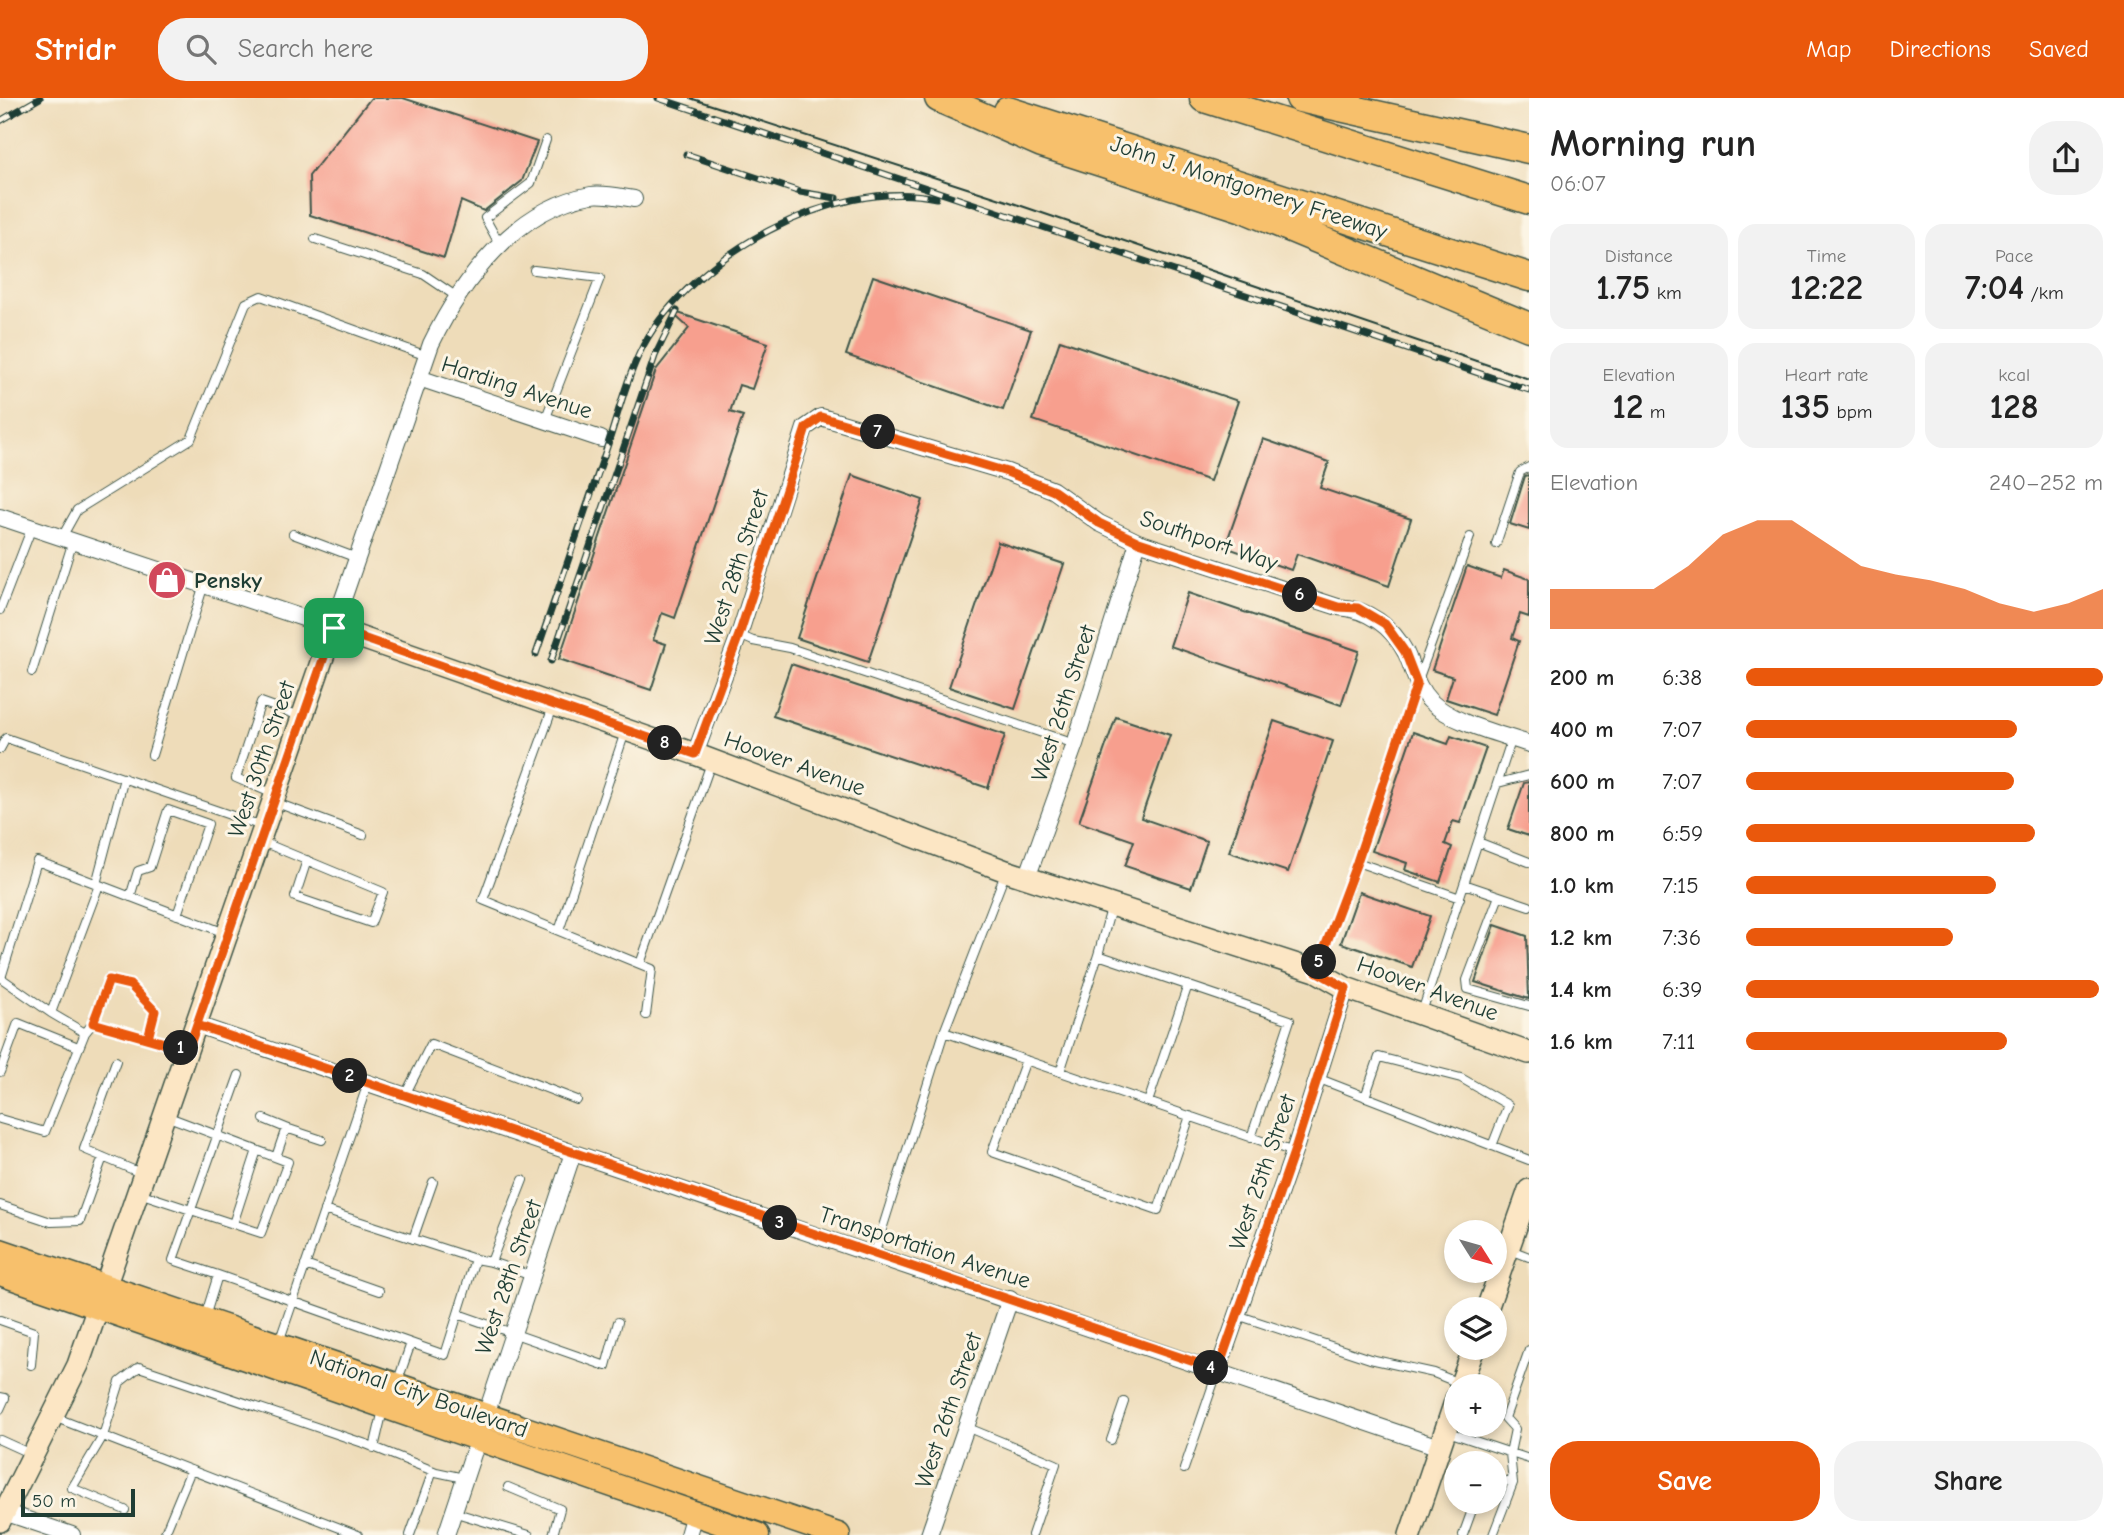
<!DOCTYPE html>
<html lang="en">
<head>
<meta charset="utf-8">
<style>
  :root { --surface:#fff; --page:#f2f2f2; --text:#222; --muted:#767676; --accent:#ea580c }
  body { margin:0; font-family:"Comic Neue",sans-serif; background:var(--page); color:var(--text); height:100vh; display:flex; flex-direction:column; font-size:26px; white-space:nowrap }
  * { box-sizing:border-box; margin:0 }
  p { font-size:23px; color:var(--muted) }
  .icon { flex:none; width:38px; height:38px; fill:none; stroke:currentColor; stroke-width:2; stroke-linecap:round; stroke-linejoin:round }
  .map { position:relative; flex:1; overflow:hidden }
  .drawer { display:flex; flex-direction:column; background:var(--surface); width:595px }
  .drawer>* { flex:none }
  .needle { width:46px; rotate:127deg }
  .controls { position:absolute; left:1444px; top:1122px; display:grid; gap:14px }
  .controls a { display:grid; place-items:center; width:63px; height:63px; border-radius:50%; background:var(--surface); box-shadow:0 4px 10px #0003; font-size:35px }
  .scale { position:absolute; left:21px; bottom:18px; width:114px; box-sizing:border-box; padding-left:7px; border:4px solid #1f3d34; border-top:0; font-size:19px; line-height:24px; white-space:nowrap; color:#1f3d34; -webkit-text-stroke:5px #fcf5e5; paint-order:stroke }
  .pin { position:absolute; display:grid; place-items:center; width:60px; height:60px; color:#fff; margin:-30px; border-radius:14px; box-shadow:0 4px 10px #0006 }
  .km { position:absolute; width:35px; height:35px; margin:-18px; border-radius:50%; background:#222; color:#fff; font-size:19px; line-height:35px; text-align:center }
  .round { display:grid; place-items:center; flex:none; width:74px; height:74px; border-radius:28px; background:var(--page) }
  .overview { display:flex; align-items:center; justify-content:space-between; height:119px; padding:0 21px }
  h1 { font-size:38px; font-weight:800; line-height:52px }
  .stats { display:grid; grid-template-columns:repeat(3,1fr); gap:10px; height:119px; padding:7px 21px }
  .stats div { display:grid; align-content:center; border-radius:18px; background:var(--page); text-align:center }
  .stats b { font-size:35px; font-weight:800 }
  .stats small { font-size:19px; font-weight:400 }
  .stats p { font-size:19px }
  .chart { height:196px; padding:14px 21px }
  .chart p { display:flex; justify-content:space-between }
  .chart svg { width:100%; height:126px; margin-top:7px; fill:var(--accent); opacity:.7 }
  .action { display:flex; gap:14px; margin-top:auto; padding:14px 21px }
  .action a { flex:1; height:80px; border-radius:28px; background:var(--accent); color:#fff; font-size:28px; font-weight:800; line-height:80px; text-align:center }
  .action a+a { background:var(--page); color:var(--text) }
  ul { padding:0 21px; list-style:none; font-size:23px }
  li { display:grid; grid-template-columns:112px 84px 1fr; align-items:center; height:52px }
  li i { height:18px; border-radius:9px; background:var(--accent) }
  header { display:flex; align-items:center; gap:42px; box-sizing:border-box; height:98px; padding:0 35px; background:var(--accent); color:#fff }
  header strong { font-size:33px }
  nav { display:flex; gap:38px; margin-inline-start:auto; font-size:24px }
  .search { width:490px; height:63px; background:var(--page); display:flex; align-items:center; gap:18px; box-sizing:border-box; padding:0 24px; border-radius:28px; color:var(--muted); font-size:26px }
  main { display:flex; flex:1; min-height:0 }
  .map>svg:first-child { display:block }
  .building { fill:#f79f8e }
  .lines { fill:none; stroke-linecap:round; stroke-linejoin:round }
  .lane-casing { stroke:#3e5548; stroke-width:10 }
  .street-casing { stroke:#3e5548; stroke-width:18 }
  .secondary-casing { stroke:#3e5548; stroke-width:24 }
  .primary-casing { stroke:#3e5548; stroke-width:27 }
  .highway-casing { stroke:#3e5548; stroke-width:31 }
  .lane { stroke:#fff; stroke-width:8 }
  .street { stroke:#fff; stroke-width:16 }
  .secondary { stroke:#fce6c4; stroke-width:21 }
  .primary { stroke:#f7c06c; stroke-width:24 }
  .highway { stroke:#f7c06c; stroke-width:28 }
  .tram { stroke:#1f3d34; stroke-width:2 }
  .rail-casing { stroke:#1f3d34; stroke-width:7 }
  .rail { stroke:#fcf5e5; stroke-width:4.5; stroke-dasharray:13; stroke-linecap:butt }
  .route-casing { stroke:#fff; stroke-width:14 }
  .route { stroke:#ea580c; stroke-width:9 }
  .labels { text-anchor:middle; stroke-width:6; stroke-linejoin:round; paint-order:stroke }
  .street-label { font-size:23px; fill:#1f3d34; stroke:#fcf5e5 }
  .poi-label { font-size:23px; font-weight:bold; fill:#1f3d34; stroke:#fcf5e5; text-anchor:start }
</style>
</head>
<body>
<header>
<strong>Stridr</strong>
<div class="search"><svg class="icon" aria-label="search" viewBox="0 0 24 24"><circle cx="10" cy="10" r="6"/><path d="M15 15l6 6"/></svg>Search here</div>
<nav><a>Map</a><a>Directions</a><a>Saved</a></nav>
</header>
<main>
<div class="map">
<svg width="1529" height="1437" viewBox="0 0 1529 1437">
  <rect width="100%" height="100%" fill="#fcf5e5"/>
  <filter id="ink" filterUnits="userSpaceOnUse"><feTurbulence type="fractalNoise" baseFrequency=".0143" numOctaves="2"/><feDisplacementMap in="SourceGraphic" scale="14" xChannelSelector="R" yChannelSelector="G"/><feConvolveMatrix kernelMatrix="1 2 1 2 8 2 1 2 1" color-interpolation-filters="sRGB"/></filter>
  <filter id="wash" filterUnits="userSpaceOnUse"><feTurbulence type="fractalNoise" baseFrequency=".00686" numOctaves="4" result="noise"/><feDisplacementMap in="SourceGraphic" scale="28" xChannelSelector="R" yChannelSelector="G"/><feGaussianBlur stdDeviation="1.57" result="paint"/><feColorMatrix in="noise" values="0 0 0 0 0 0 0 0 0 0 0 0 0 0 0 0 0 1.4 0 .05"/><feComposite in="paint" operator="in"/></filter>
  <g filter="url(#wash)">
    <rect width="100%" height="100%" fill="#eedcb9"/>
    <g id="blocks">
      <path class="building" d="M371,0H403L537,44L522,83L484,113L461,103L444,160L310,117L309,78Z
        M873,178L1031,232L1003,312L846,257Z
        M669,212L768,245L752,291L739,287L730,314L743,318L675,520L662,515L653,542L666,546L651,592L559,561L656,272L689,230Z
        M1060,242L1238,303L1210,383L1033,322Z
        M1263,341L1329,364L1320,390L1411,421L1389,488L1297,456L1291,472L1225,449Z
        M852,377L923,402L868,564L797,540Z
        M1529,377V432L1510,426L1525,378Z
        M998,444L1064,466L1015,611L949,589Z
        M1467,468L1501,480L1504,472L1529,481V519L1520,516L1512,540L1519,543L1494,617L1446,601L1453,579L1432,572Z
        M1188,495L1359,553L1341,607L1170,548Z
        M791,566L1005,637L988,690L773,618Z
        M1116,619L1170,637L1141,720L1207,743L1191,790L1125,768L1134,743L1079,724Z
        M1274,623L1333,643L1288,774L1229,754Z
        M1413,634L1448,646L1451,638L1486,650L1460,725L1453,723L1445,746L1452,749L1440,784L1405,772L1407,765L1372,753Z
        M1529,684V738L1508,731L1524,685Z
        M1359,794L1430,818L1412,869L1341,845Z
        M1495,827L1527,838L1529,901L1475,884Z"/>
    </g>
  </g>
  <g filter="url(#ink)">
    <use href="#blocks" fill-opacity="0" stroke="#3e5548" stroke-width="2"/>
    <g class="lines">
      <g class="lane-casing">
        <path id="lane" d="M315,141L423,176L457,199
          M500,147L485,120L531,85L546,42
          M534,172L600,180L545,322
          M293,436L357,460
          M62,439L77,412L191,341L246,205L261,198L427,258
          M1496,446L1520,374L1529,369
          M0,512L32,429
          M739,537L753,543L790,550L1075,646
          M32,574L73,443
          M553,609L483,802L652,871L646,917
          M0,651L6,640L262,728
          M152,657L204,486
          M1498,685L1529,677
          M276,697L236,680L261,604L300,618
          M274,704L363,737
          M260,743L383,794L371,825L295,799L307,762
          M1478,744L1529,764
          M1357,764L1417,585L1470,439
          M96,786L124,680
          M1464,786L1529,808
          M99,787L51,915L1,880L37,763L225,835
          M1499,798L1467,882L1468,891L1529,908
          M130,799L138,773L150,769L168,712L208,726L177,817
          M1112,807L1098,857L1290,922L1251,1040
          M559,833L625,634
          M640,866L711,665
          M1316,873L1357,764L1460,800
          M51,915L85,935L93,925
          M1421,917L1512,640
          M944,934L1294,1054
          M148,941L155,913L130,887L109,882L93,925L186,951
          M1026,962L992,1054L1158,1112L1190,1018
          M116,963L84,1051L143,1076
          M0,974L18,925L78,949
          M1060,974L1098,857
          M1317,980L1529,1062
          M405,997L431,946L577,1002
          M1365,999L1379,959L1461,980L1508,1007L1492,1048
          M1148,1004L1188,887
          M0,1021L45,1034L85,935
          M264,1021L286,1030
          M276,1059L286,1030L322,1042
          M523,1082L491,1164L532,1178
          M139,1095L261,1135L288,1064L166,1018
          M0,1107L51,1124L80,1123L103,1059
          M324,1112L475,1161
          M233,1126L257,1052
          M413,1141L433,1084
          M1508,1151L1529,1159
          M874,1157L944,934L1005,776
          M305,1167L379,1193
          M218,1177L173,1162L239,977
          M458,1216L606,1268L618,1224
          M1237,1217L1370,1261L1434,1275L1461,1286
          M205,1219L218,1177L445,1257L475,1161L491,1164
          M0,1222L34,1234L31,1267
          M279,1244L368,985
          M397,1285L411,1245
          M0,1299L5,1300L0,1311
          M54,1319L358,1437
          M966,1329L1056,1366L1032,1437
          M1448,1334L1529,1361
          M0,1342L33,1357
          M1111,1342L1124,1304
          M374,1350L383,1312
          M1184,1371L1218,1272
          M1494,1380L1513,1385L1510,1355L1515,1331L1505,1320L1529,1252
          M508,1389L560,1411L553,1437
          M125,1412L72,1390L103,1338L120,1284L139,1269L366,1346L436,1374L464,1380
          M453,1414L529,1437
          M164,1437L191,1372
          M410,1437L433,1373
          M1463,1437L1475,1404
          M1493,1437L1513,1385"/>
      </g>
      <g class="street-casing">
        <path id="street" d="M419,280L601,341
          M0,419L333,530L431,246C462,182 516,110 591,97C604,95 621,99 634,101
          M695,656L739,537L805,330L821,319L1007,374L1053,392L1099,425L1138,444L1338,509C1368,511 1392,528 1406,555C1414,572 1416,589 1430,603C1454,626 1498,635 1529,646
          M1027,780L1075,646L1138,444
          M197,927L1439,1349
          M1218,1272L1294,1054L1346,890
          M4,1414L72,1437
          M446,1437L573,1055
          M688,1437L694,1416
          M929,1437L1010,1201"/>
      </g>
      <g class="secondary-casing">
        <path id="secondary" d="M1487,1211L1529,1092
          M1460,1288L1474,1250
          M0,1423L78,1267L333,530L695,656L1006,773L1316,873L1346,890L1529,955
          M1410,1437L1456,1301"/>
      </g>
      <g class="primary-casing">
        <path id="primary" d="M0,1153L838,1437
          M0,1175L757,1437"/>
      </g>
      <g class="highway-casing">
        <path id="highway" d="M939,0L1042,45L1243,110L1529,229
          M1204,0L1529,102
          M1300,0L1529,51
          M1008,13L1529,179"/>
      </g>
      <use href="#lane" class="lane"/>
      <use href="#street" class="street"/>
      <use href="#secondary" class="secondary"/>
      <use href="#primary" class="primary"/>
      <use href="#highway" class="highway"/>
      <path class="tram" d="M690,0L1007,103L1529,281"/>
      <g class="rail-casing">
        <path id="rail" d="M658,0L1529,292
          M0,23L40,0
          M686,56L800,94L836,100
          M536,556C560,487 584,418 607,349C618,316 627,279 643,248C692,158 833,79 936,100
          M551,563L655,258L677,213"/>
      </g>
      <use href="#rail" class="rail"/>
    </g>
  </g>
  <g class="lines" filter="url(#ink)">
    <g class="route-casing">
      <path id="route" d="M334,530L188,952L93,925L109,882L130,887L155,913L148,940L188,952L197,927L1218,1272L1294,1054L1346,890L1316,873L1357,764L1417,585L1405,554L1385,526L1358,510L1338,509L1139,444L1099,425L1054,393L1007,374L821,319L806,330L739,537L695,656L334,530"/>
    </g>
    <use href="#route" class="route"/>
  </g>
  <defs>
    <g id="shop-disc" transform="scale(2.0125)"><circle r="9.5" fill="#d1495b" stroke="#fcf5e5"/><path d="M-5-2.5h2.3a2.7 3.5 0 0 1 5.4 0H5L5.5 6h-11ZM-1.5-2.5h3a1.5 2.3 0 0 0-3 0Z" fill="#fff"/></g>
  </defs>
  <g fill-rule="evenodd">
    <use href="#shop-disc" x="167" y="482"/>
  </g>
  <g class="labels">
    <g class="street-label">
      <text transform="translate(1249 89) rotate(18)" y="8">John J. Montgomery Freeway</text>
      <text transform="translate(517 289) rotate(18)" y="8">Harding Avenue</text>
      <text transform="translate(1209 442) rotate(19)" y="8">Southport Way</text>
      <text transform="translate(736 469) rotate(-72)" y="8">West 28th Street</text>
      <text transform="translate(1063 605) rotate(-72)" y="8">West 26th Street</text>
      <text transform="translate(261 661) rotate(-71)" y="8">West 30th Street</text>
      <text transform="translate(795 665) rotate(20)" y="8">Hoover Avenue</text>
      <text transform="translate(1428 890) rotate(20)" y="8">Hoover Avenue</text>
      <text transform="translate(1262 1074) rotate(-71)" y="8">West 25th Street</text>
      <text transform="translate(925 1149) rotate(18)" y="8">Transportation Avenue</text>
      <text transform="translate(508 1179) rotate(-71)" y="8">West 28th Street</text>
      <text transform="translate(419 1295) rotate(19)" y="8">National City Boulevard</text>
      <text transform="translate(948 1312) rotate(-71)" y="8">West 26th Street</text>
    </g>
    <g class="poi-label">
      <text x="194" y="490">Pensky</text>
    </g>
  </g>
</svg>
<div class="controls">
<a><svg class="needle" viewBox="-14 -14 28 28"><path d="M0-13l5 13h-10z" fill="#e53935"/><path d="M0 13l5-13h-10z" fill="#767676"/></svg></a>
<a><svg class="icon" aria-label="layers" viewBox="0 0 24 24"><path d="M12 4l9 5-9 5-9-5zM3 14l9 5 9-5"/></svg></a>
<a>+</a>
<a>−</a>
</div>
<div class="scale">50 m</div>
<div class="pin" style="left:334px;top:530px;background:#1e9e55"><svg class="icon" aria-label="arrive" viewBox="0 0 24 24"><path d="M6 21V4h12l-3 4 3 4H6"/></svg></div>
<b class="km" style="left:181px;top:950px">1</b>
<b class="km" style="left:350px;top:978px">2</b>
<b class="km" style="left:780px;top:1125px">3</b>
<b class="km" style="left:1211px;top:1270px">4</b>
<b class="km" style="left:1319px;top:864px">5</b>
<b class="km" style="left:1300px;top:497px">6</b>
<b class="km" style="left:878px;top:334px">7</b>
<b class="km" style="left:665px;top:645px">8</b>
</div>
<section class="drawer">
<div class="overview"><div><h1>Morning run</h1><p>06:07</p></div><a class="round"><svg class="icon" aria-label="share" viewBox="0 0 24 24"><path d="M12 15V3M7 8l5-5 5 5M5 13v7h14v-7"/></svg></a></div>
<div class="stats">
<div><p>Distance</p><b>1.75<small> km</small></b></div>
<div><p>Time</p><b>12:22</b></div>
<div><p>Pace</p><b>7:04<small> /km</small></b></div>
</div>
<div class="stats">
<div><p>Elevation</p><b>12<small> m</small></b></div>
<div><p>Heart rate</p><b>135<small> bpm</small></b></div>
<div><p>kcal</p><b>128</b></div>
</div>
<div class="chart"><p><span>Elevation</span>240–252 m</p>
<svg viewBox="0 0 160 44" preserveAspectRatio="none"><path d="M0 44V30L10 30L20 30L30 30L40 22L50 11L60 6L70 6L80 14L90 22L100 25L110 27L120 30L130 35L140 38L150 35L160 30V44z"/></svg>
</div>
<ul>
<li><b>200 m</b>6:38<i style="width:100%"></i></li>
<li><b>400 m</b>7:07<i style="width:76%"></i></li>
<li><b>600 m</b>7:07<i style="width:75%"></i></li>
<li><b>800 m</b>6:59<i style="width:81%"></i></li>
<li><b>1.0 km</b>7:15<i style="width:70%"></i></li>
<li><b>1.2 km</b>7:36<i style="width:58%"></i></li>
<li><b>1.4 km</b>6:39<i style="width:99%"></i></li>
<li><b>1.6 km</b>7:11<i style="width:73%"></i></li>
</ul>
<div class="action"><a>Save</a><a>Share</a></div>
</section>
</main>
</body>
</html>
